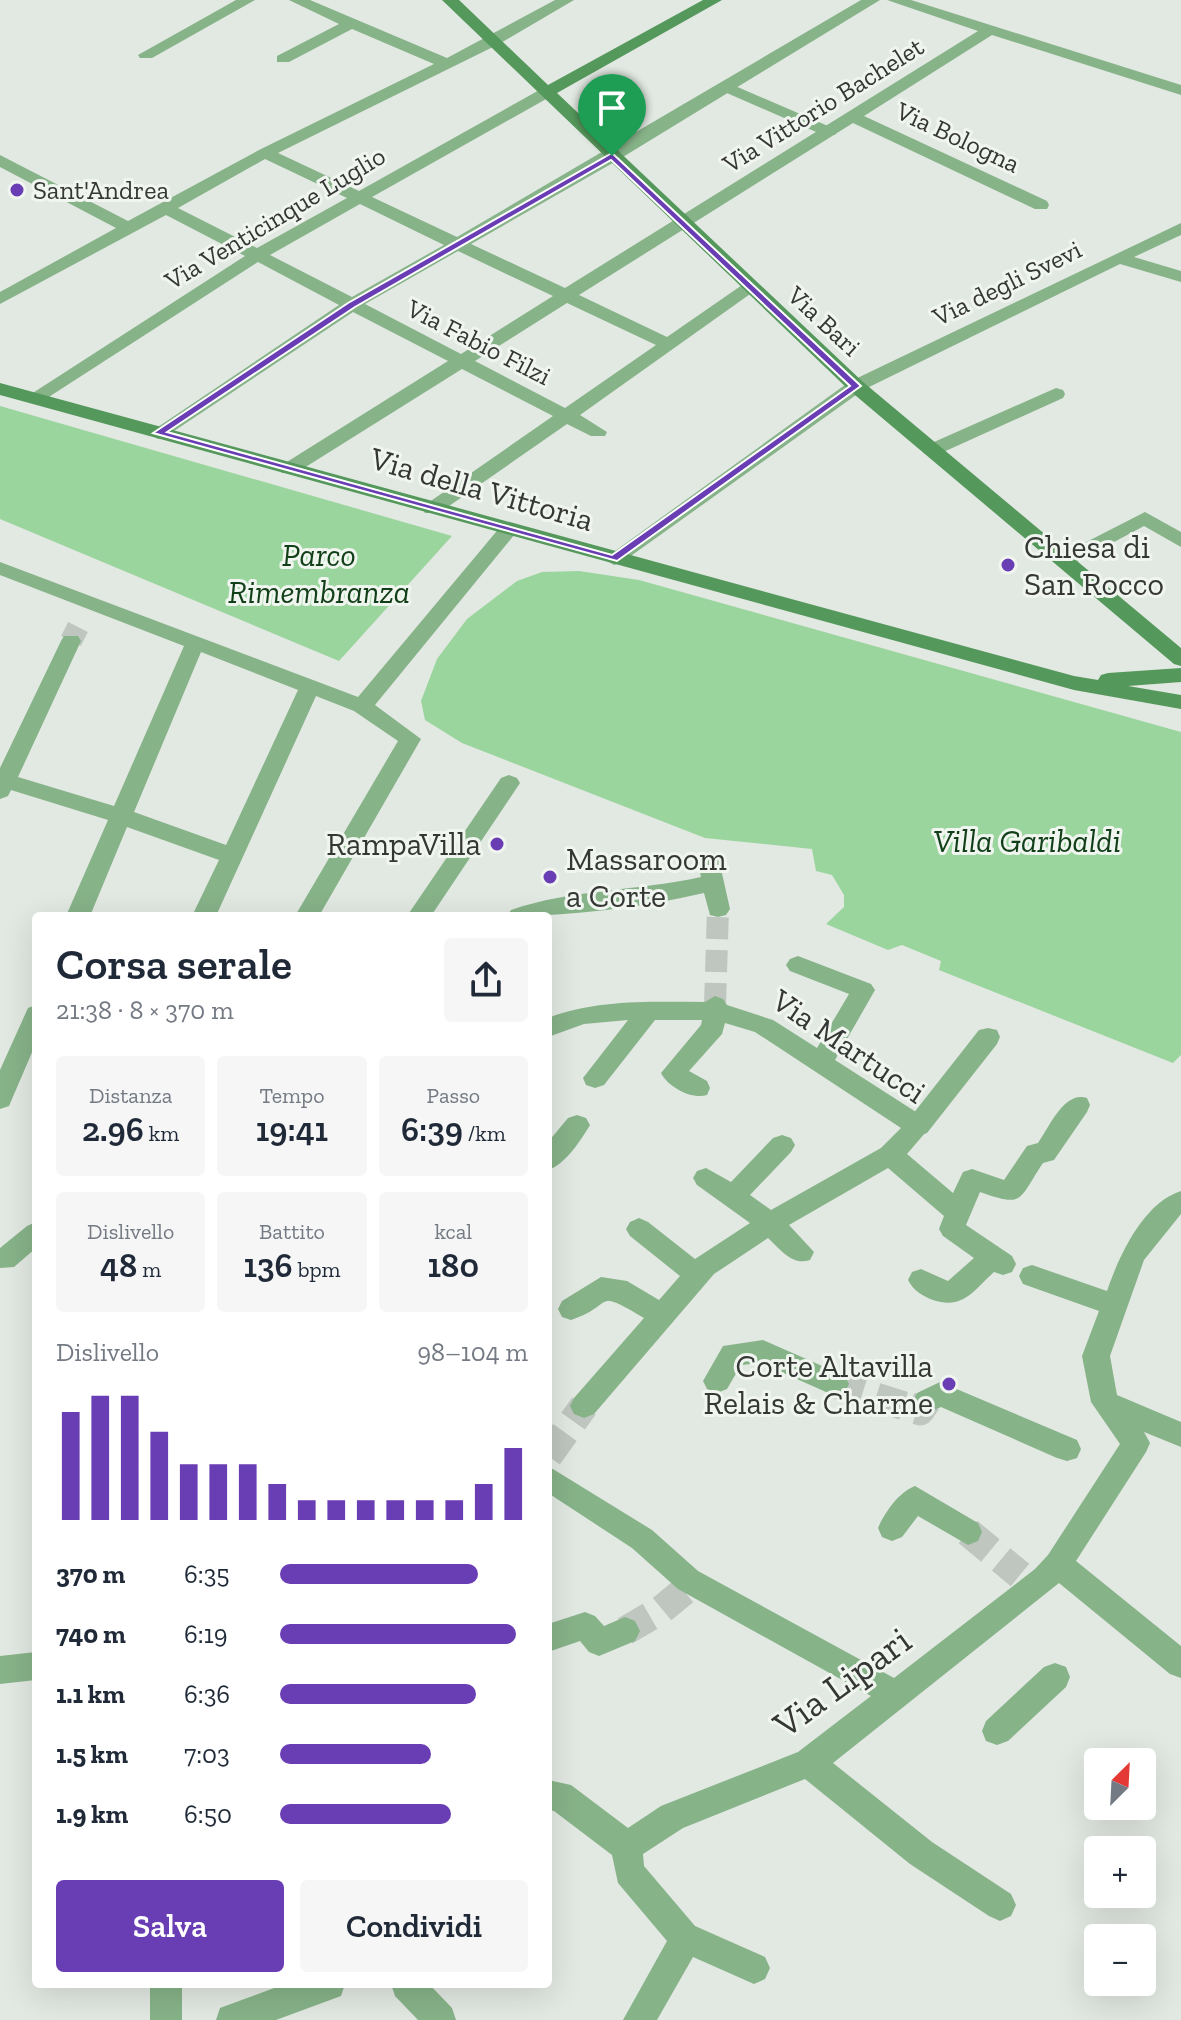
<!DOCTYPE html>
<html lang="it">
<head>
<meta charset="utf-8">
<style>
  :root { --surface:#fff; --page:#f6f6f7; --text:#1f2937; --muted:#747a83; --accent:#693db4 }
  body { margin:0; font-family:"Zilla Slab",serif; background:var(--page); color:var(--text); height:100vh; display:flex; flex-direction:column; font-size:30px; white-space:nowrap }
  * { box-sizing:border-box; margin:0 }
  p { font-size:26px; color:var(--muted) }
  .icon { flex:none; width:44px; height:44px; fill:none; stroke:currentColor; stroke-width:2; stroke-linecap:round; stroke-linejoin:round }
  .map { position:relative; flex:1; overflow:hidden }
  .sheet { position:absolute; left:32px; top:912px; width:520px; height:1076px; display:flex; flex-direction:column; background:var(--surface); border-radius:8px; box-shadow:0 8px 32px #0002 }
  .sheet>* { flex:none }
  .needle { width:52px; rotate:24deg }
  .buttons { position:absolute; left:1084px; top:1748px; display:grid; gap:16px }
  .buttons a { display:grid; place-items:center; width:72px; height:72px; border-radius:8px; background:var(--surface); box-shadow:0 8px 32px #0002; font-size:40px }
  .pin { position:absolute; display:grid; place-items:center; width:68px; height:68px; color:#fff; margin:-82px -34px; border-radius:50% 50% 50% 0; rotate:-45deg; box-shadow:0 0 8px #0007 }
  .pin .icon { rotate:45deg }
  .round { display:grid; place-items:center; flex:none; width:84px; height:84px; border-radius:8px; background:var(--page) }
  .head { display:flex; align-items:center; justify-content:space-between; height:136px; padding:0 24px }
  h1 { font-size:44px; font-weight:600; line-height:60px }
  .figures { display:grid; grid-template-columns:repeat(3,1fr); gap:12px; height:136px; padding:8px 24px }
  .figures div { display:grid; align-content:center; border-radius:8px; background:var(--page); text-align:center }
  .figures b { font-size:34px; font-weight:600 }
  .figures small { font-size:22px; font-weight:400 }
  .figures p { font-size:22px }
  .chart { height:224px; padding:16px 24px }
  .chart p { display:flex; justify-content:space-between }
  .chart svg { width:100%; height:144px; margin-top:8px; stroke:var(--accent); stroke-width:6 }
  .action { display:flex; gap:16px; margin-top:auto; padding:16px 24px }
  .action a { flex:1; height:92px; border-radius:8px; background:var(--accent); color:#fff; font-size:32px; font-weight:600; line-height:92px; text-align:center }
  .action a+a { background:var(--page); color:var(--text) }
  ul { padding:0 24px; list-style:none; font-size:26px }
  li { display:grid; grid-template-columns:128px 96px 1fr; align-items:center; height:60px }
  li i { height:20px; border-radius:10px; background:var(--accent) }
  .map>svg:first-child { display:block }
  .green { fill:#9bd59e }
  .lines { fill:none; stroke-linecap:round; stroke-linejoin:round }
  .street-tunnel-far1 { stroke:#bfc5bf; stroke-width:22; stroke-dasharray:22 11; stroke-linecap:butt }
  .street-tunnel { stroke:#bfc5bf; stroke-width:29; stroke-dasharray:29 14; stroke-linecap:butt }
  .lane { fill:#87b389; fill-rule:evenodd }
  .street { fill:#87b389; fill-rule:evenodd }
  .secondary { fill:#55985b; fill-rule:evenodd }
  .route { fill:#693db4; stroke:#fff; stroke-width:2; fill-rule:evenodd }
  .poi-dot { fill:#693db4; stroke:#f0f5f0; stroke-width:3 }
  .labels { text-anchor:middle; stroke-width:6; stroke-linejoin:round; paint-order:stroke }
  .far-street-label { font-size:26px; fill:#353735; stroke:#f0f5f0 }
  .far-poi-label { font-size:26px; fill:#353735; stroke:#f0f5f0; text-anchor:start }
  .street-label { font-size:32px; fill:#353735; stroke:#f0f5f0 }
  .poi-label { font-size:32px; fill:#353735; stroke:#f0f5f0; text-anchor:start }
  .park-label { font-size:32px; font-style:italic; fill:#113f18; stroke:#f0f5f0 }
  .near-street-label { font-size:38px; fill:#353735; stroke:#f0f5f0 }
</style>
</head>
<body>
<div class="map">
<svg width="1181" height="2020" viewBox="0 0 1181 2020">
  <rect width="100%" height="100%" fill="#e2e8e2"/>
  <path class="green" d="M0,406L452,536L339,661L0,519Z
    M579,571L639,580L1181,732V1055L1173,1063L939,970L941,961L902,945L888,950L826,924L844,907V895L832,875L816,871L812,849L705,838L462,743L425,720L421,701L437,659L467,619L517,581L542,572Z"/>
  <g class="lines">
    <path class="street-tunnel-far1" d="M71,641L78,627
      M715,1005L718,909"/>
    <path class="street-tunnel" d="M835,1384L920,1411L927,1401
      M548,1456L584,1406
      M968,1532L1020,1575
      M625,1631L661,1610L684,1591"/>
    <path class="lane" d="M726,82L835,129L837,132L835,135H823L720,90V84Z
      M1145,512L1181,532V547L1144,526L1071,565L1064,567L1054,561L1057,557Z
      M988,1028L997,1030L1000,1037L997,1044L927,1133L918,1136L909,1133L905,1126L909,1119L979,1030Z
      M1055,1663L1066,1667L1070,1677L1066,1687L1008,1741L997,1745L986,1741L982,1731L986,1721L1044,1667Z"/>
    <path class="street" d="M236,0H255L152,58H140L138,55Z
      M289,0H310L447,58L555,0H574L499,44L278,153L359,191L543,88H555V94L372,197L457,237L861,0H880L618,160L471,244L565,288L978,31L887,0H911L1181,85V95L992,35L864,116L1047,201L1049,205L1047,209H1035L853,123L579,295L667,337L745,283L751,282L760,287L580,415L607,432L605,436H591L567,424L439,513H425L422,509L425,505L553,416L462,369L296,473H282L279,469L282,465L448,361L353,312L165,437L158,439L149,433L339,305L258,262L41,402H27L25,398L245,256L166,215L0,304V292L116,228L0,167V155L128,221L259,150L434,64L352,29L289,62H277V56L339,24ZM265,159L347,198L257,248L178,208ZM360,204L444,245L352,297L270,255ZM458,251L553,296L461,354L365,304ZM567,303L656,345L565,408L475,361Z
      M1181,223V235L1134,257L1181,271V282L1120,264L863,390L621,563L614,565L604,559L849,382Z
      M1056,388L1063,390L1065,394L1063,398L939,454H925L922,450L925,446Z
      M508,524L518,530L515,534L375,705L421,739L319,916H295L398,741L354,711L316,696L216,916H192L219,860L127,827L90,916H66L108,820L11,790L8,796L0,799V768L61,641L64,636H78L81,641L18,777L114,806L184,646L0,575V562L358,697L501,526ZM201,652L298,690L226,845L134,812Z
      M509,775L517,778L520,783L431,916H407L501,778Z
      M708,852L716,854L719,860L730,909L726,915L718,917L710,915L704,893C639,908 573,916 507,916L511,910C571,889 639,891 701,877L697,860L700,854Z
      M798,956L871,984L875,990L835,1060L927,1119L931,1126L907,1154L953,1193L963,1172L972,1169L1004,1180L1027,1146L1038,1143C1050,1126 1064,1091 1087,1098L1090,1105L1087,1112L1054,1160L1043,1163C1018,1200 1025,1208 980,1192L966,1225L1012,1256L1016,1264L1012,1272L1003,1275L994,1272C973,1291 963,1310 933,1300C922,1296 913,1290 908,1280L912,1272L921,1269L948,1281L974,1258L943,1236L939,1229L944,1216L888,1168L789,1225L814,1252L810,1260C792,1266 781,1250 768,1238L714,1274L594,1414L584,1418L574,1414L570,1406L574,1398L644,1318C592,1287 616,1305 571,1320L562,1317L558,1309L562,1301L601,1277L627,1281L659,1300L680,1276L630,1236L626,1229L630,1222L639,1218L648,1222L695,1259L750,1223L697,1185L693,1178L697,1171L706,1168L731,1182L773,1138L782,1135L791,1138L795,1145L791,1152L750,1195L771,1210L881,1148L901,1128L755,1032L725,1023L722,1034L689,1071L707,1081L710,1088L707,1095C692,1100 668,1087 661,1073L701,1025L702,1020H655L604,1085L595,1088L586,1085L583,1078L628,1020L584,1024L548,1037V1018C599,999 650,1002 705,1002L715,996L723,999L727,1005L773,1020L817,1048L849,994L790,971L786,965L790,959Z
      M36,1005V1043L9,1106L0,1109V1070L28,1008Z
      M577,1115L586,1118L590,1125C581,1140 565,1165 548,1170V1142L568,1118Z
      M1181,1191V1214L1144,1260L1110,1356L1117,1395L1181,1422V1447L1144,1432L1150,1443L1146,1452L1076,1561L1181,1646V1678L1170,1674L1059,1583L833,1763L932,1842L1011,1894L1016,1905L1011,1916L1000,1921L989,1916L910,1864L805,1779L683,1828L643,1854L644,1866L695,1926L765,1957L770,1968L765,1979L754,1984L693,1957L657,2020H623L667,1941L618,1883L612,1855L554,1811L548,1810V1780L571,1785L628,1828L661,1806L798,1752L871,1696L678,1589L632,1548L548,1493V1466L652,1530L698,1571L894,1678L1035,1569L1048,1555L1120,1444L1091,1402L1082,1356L1099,1311L1023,1284L1019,1276L1023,1268L1032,1265L1107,1291C1119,1256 1143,1203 1181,1191Z
      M36,1222V1248L14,1267L0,1268V1248L27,1226Z
      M763,1340L845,1376L849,1384L845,1392L835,1396L761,1363L741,1365L727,1389L717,1393L707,1389L703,1381L723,1346Z
      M940,1382L1077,1440L1081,1449L1077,1458L1067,1461L1057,1458L941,1407L927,1413L917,1409L913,1401L917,1393Z
      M915,1486L978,1523L982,1532L978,1541L968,1545L918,1516L902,1537L892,1541L882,1537L878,1528C885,1512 899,1492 915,1486Z
      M585,1612L595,1616L604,1626L625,1617L635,1621L640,1631L635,1641L599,1656L589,1652L580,1641L548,1652V1624Z
      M36,1652V1680L0,1684V1656Z
      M150,1984H182V2020H150Z
      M285,1984H345L341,1996L276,2020H216L220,2008Z
      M391,1984H429L452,2008L456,2020H418L395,1996Z"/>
    <path class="secondary" d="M442,0H459L548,85L703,0H722L557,93L863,382L1181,648V666L1174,664L849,390Z
      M0,383L1074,676L1098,680L1101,675L1108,673L1181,668V682L1128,686L1181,695V709L1074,690L0,395Z"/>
  </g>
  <path class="route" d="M612,153L861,386L617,561L153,433L348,303ZM611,160L850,386L612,555L167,432L355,307Z"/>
  <g class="poi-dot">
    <circle cx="17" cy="190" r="8"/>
    <circle cx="1008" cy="565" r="8"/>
    <circle cx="497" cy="844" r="8"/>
    <circle cx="550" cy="877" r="8"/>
    <circle cx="949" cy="1384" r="8"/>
  </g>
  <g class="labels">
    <g class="far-street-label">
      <text transform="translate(823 105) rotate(-32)" y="9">Via Vittorio Bachelet</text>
      <text transform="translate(958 137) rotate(25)" y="9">Via Bologna</text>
      <text transform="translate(275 218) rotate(-31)" y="9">Via Venticinque Luglio</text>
      <text transform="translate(1007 283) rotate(-26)" y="9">Via degli Svevi</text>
      <text transform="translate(824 321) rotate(43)" y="9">Via Bari</text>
      <text transform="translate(479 342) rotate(27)" y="9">Via Fabio Filzi</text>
    </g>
    <g class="far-poi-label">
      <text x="33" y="199">Sant'Andrea</text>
    </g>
    <g class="street-label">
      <text transform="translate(482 489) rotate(16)" y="11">Via della Vittoria</text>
      <text transform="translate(849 1046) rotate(34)" y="11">Via Martucci</text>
    </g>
    <g class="poi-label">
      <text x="1024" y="558">Chiesa di<tspan x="1024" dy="37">San Rocco</tspan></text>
      <text x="481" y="855" text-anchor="end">RampaVilla</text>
      <text x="566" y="870">Massaroom<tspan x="566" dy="37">a Corte</tspan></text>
      <text x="933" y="1377" text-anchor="end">Corte Altavilla<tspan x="933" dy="37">Relais &amp; Charme</tspan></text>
    </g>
    <g class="park-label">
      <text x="319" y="566">Parco<tspan x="319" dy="37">Rimembranza</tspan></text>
      <text x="1027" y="852">Villa Garibaldi</text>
    </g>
    <g class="near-street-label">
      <text transform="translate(842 1682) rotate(-36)" y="13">Via Lipari</text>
    </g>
  </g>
</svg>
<div class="buttons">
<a><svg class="needle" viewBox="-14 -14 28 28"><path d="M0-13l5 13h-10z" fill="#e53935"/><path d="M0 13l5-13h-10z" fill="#747a83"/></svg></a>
<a>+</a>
<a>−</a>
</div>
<div class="pin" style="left:612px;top:156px;background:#1e9e55"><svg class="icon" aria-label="arrive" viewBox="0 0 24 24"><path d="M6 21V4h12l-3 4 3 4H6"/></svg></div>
<section class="sheet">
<div class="head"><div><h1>Corsa serale</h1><p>21:38 · 8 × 370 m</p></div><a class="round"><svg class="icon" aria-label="share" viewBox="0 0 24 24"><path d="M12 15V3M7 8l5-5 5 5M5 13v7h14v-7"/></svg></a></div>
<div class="figures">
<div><p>Distanza</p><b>2.96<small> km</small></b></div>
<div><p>Tempo</p><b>19:41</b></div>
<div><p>Passo</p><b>6:39<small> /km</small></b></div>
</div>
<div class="figures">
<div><p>Dislivello</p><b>48<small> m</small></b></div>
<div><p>Battito</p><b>136<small> bpm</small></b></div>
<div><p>kcal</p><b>180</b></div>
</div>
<div class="chart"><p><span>Dislivello</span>98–104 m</p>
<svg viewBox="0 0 160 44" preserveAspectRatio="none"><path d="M5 44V11M15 44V6M25 44V6M35 44V17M45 44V27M55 44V27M65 44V27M75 44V33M85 44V38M95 44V38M105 44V38M115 44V38M125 44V38M135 44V38M145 44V33M155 44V22"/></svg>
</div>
<ul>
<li><b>370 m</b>6:35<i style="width:80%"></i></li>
<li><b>740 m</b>6:19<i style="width:95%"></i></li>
<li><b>1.1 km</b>6:36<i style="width:79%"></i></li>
<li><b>1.5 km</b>7:03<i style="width:61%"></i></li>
<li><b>1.9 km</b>6:50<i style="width:69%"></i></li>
</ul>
<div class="action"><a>Salva</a><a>Condividi</a></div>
</section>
</div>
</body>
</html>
